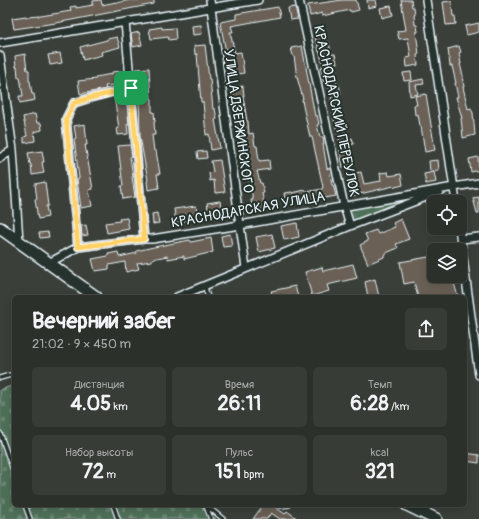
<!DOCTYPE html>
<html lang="ru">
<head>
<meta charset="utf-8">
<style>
  :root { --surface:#2c302b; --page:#383c37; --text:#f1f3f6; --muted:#a6a9a9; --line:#484b47 }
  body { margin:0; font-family:Pangolin,sans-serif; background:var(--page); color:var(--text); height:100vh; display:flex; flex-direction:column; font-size:15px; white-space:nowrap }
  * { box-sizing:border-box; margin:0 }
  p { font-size:13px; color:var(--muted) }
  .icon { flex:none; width:22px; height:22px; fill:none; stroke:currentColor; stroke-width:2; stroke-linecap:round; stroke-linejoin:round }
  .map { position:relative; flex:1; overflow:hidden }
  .details { position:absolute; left:12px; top:295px; width:455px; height:212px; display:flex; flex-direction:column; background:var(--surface); border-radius:6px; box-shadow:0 2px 10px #0003,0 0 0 1px var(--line) }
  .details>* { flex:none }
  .buttons { position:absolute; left:427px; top:195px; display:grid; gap:8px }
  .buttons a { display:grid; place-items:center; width:40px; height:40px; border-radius:6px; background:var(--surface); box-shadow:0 2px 10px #0003,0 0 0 1px var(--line); font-size:20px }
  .pin { position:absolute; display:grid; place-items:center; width:34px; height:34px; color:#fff; margin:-17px; border-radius:8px; box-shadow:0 2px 6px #0006 }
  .round { display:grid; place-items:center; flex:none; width:42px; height:42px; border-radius:6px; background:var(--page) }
  .summary { display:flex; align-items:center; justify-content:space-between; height:68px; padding:0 20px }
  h1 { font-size:22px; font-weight:800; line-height:30px }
  .metrics { display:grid; grid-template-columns:repeat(3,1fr); gap:6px; height:68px; padding:4px 20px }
  .metrics div { display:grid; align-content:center; border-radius:6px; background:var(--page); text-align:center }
  .metrics b { font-size:20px; font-weight:800 }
  .metrics small { font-size:11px; font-weight:400 }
  .metrics p { font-size:11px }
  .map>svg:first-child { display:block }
  .grass { fill:url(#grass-tufts); stroke:#9cb0a8 }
  .cemetery { fill:url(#cemetery-stones); stroke:#9cb0a8 }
  .building { fill:#6a6054; stroke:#e8f1f8 }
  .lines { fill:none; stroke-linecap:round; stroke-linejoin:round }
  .service-casing { stroke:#e8f1f8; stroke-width:6 }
  .minor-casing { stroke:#e8f1f8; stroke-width:10 }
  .primary-casing { stroke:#e8f1f8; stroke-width:14 }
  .service { stroke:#26332d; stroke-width:3.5 }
  .minor { stroke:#26332d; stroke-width:7 }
  .primary { stroke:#26332d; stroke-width:11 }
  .route-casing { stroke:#fff; stroke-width:8 }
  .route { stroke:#ffd166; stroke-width:5 }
  .labels { text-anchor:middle; stroke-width:4; stroke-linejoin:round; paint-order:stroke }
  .street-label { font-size:14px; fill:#e8f1f8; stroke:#26332d }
</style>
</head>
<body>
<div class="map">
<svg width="479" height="519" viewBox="0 0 479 519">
  <defs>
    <pattern id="grass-tufts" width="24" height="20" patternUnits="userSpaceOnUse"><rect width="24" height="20" fill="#506f58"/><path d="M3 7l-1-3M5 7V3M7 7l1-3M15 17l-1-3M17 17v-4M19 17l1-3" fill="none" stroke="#698471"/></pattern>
    <pattern id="cemetery-stones" width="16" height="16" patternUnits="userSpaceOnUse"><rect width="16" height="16" fill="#506f58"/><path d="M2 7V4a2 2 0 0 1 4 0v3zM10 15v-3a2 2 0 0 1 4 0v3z" fill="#698471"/></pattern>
  </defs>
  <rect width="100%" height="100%" fill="#3a4039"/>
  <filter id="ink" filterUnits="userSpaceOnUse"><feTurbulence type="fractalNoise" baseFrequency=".025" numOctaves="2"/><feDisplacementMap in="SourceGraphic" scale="8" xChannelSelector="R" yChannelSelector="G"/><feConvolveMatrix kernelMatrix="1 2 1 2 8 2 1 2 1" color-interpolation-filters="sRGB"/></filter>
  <g filter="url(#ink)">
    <path class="grass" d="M425,194L357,223L349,216L348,208Z"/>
    <path class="cemetery" d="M14,385V505H202L204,510L216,519H0V390Z"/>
    <path class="building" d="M99,0H101L102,5L116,2V3L130,0H154V4L56,23L14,29L12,18L26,16V17L41,16L71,11L70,7L76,6V8L93,5V1Z
      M342,0H356L359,10L351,12L350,10L322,16V13L310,16L308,5Z
      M367,0H376L377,6L368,8Z
      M401,0H411L412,7H414L415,15H414L415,25H417L418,32H416L419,54L417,55L418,65L407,67L406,58L411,57L408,38L399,39L397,31L406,30Z
      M451,1L453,16H455L456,24L446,25L443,2Z
      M391,6L393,15L382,18L380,8Z
      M278,7L280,17L231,26L233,32H230L235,53L241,52L244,73L232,75L228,52H226L220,22L236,19V14Z
      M295,7L298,19L290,20L288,8Z
      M479,23V32L467,35L465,26Z
      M201,25L202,34L193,35L192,26Z
      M162,27V29L175,28L176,39L169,40L168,37L151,39L149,29Z
      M323,30L325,42H329L331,54H335L337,63H334L336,72H335L337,86L339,85L341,94H339L341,104L340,105L342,118L348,139L352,138L354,144L350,145L352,155L348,156L350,166L343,168L340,150H342L334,120L331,99H332L329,84H324L321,67H323L320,52H319L317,42H316L314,32Z
      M139,32L142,45L133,47L131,34Z
      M117,37L120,47L101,52L102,55L83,60L80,47L107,40V39Z
      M205,45L209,79H210L213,109H215L217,119L215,120L220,148L211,150L209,134L206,135L203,102H201L197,54H195L194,46Z
      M302,46L315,116L317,115L319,124L317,125L320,137H323L324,144H323L327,169L329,168L332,185H333L336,196L286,205L284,193L292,192V193L305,190L306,192L322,189L323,187L312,137H310L303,106L302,99H303L297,77L294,56H293L291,48Z
      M459,46L461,52L459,53L461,64H460L463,76H462L464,87H463L468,109L471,108L473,113L475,135L463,138L461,118H462L456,97H458L455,83H456L452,66H450L448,49Z
      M60,53L62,63L50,65L48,55Z
      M25,54L27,70H29V81H30L32,94H34L35,100L20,103L19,96H23L20,77H18L17,66L16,67L15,56Z
      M149,68L151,99H152V112H154L155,122H154L155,135H152L154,151H156L160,174H157L159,188L148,190L147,181L148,180L145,165L140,136L139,95H138L136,69Z
      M121,71L123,84L105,86L106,89L91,92L80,94L78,81L96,79V77L112,74V72Z
      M411,72L412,80L404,81L403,73Z
      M423,79L424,84L416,85L418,94L410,96L409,82Z
      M243,86L244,96H243L247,121H248L249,134L253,133L255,146H257L259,161L269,160L270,169L257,171L260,183H262L264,193H262L265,209L253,212L251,200H253L245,160H247L244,143L242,144L240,130H238L237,123L238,122L232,88Z
      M426,94L435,150L425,152L421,126H420L418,114L415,115L414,105H417L415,96Z
      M126,96L129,124H127L128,134L118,135L117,128H119L114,97Z
      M35,114L37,123H41L42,130L34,132L35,141L24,143V137L27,136L23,117Z
      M85,124L87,145H85L93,189L89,190L92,206L81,208L77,179L79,178L74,139L76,138L74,126Z
      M130,145L132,156L130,157L133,177H132L135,197L123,199L121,186H123L118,146Z
      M42,151L44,162H42L44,173L32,175L31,164H30L28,153Z
      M206,151L207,158L198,159L197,152Z
      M478,157L479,170L471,172L469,159Z
      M220,160L225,192L215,193L214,180L210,181L209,173L213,172L211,161Z
      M438,160L439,170L430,171L429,161Z
      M361,172L364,184L381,181L380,173L388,172L389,176L401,174L403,185L395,187L394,186L351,196L348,185L353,184L351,174Z
      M434,172L436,182L426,184L424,174Z
      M45,182L48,206H46L48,217L38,219L35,199H37L35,184Z
      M479,197V213H477L473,198Z
      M220,201L222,214L209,216L207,203Z
      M196,206L198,219L176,222L174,209Z
      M157,213L159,223L153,224L152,214Z
      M127,218L129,229L107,233L105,223L120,221L119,219Z
      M401,219L409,239L396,244L398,248L386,253V254L384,255V257L368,264L360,245L368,241L365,234L376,230L378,234L395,227L393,223Z
      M297,223L299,237L284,240L281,226Z
      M86,225L88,235L82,236L81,226Z
      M48,232L49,237L40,238L39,233Z
      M230,234L232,246L223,247L221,236Z
      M272,234L275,248L259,252L256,237Z
      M211,238L213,252L184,259V256L168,259L167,256L152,259V261L137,263L139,269L126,272L125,262L109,265V269L95,271L92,259L108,256V254L118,252L119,257L137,253L136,251L154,247L190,240L191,242Z
      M434,256V276H452L458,297H418L414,282L404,284L400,262Z
      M353,264L357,278L327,285L329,291L312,296L305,272L322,267L323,271Z
      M375,279L379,297H368L365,282Z
      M295,286L298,297H273L271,291Z
      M465,453L479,455V463L465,461Z
      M263,505H277L275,507L285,514L287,511L298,519H280L271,513L267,519H253Z"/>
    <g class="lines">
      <g class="service-casing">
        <path id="service" d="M204,285L208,297
          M0,378L14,374
          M0,433L14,473
          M25,505L30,519
          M113,505L118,519
          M206,505L223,519
          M280,505L281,506L289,505
          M206,506L211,519"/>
      </g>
      <g class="minor-casing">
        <path id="minor" d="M210,0L240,225L246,268
          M299,0L344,206L350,226
          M426,0L456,202
          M125,22L144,239
          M0,43L258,0
          M0,56L13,150L19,241
          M0,158L13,150
          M451,188L454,187L479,183
          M459,228L479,375
          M461,239L479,237
          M78,247L66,119L74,103L90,98L131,87
          M49,263L78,247L144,239H152L240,225L454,187
          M177,297L350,226L439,192"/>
      </g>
      <g class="primary-casing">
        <path id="primary" d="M0,228L96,297
          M407,505L436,519"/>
      </g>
      <use href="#service" class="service"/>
      <use href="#minor" class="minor"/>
      <use href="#primary" class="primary"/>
    </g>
  </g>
  <g class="lines" filter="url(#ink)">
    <g class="route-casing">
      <path id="route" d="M131,88L144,239L78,247L66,119L74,103L90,98Z"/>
    </g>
    <use href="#route" class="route"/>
  </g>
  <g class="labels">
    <g class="street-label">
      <text transform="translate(337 111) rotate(78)" y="5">КРАСНОДАРСКИЙ ПЕРЕУЛОК</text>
      <text transform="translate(239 121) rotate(82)" y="5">УЛИЦА ДЗЕРЖИНСКОГО</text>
      <text transform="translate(248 209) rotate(-10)" y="5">КРАСНОДАРСКАЯ УЛИЦА</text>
    </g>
  </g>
</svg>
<div class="buttons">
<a><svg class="icon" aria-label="locate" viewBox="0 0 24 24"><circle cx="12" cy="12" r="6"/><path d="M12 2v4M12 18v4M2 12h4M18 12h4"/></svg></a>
<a><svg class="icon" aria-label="layers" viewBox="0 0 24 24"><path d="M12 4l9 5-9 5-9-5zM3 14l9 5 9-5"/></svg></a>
</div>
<div class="pin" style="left:131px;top:88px;background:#1e9e55"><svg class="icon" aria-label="arrive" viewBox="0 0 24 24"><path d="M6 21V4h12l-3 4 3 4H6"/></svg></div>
<section class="details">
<div class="summary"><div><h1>Вечерний забег</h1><p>21:02 · 9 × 450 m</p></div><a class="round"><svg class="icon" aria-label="share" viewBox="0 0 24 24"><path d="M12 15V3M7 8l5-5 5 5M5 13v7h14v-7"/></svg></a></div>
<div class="metrics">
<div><p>Дистанция</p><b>4.05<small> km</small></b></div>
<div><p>Время</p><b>26:11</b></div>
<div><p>Темп</p><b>6:28<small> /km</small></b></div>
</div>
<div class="metrics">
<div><p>Набор высоты</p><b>72<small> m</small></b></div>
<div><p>Пульс</p><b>151<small> bpm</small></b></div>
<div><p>kcal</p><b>321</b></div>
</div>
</section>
</div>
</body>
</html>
